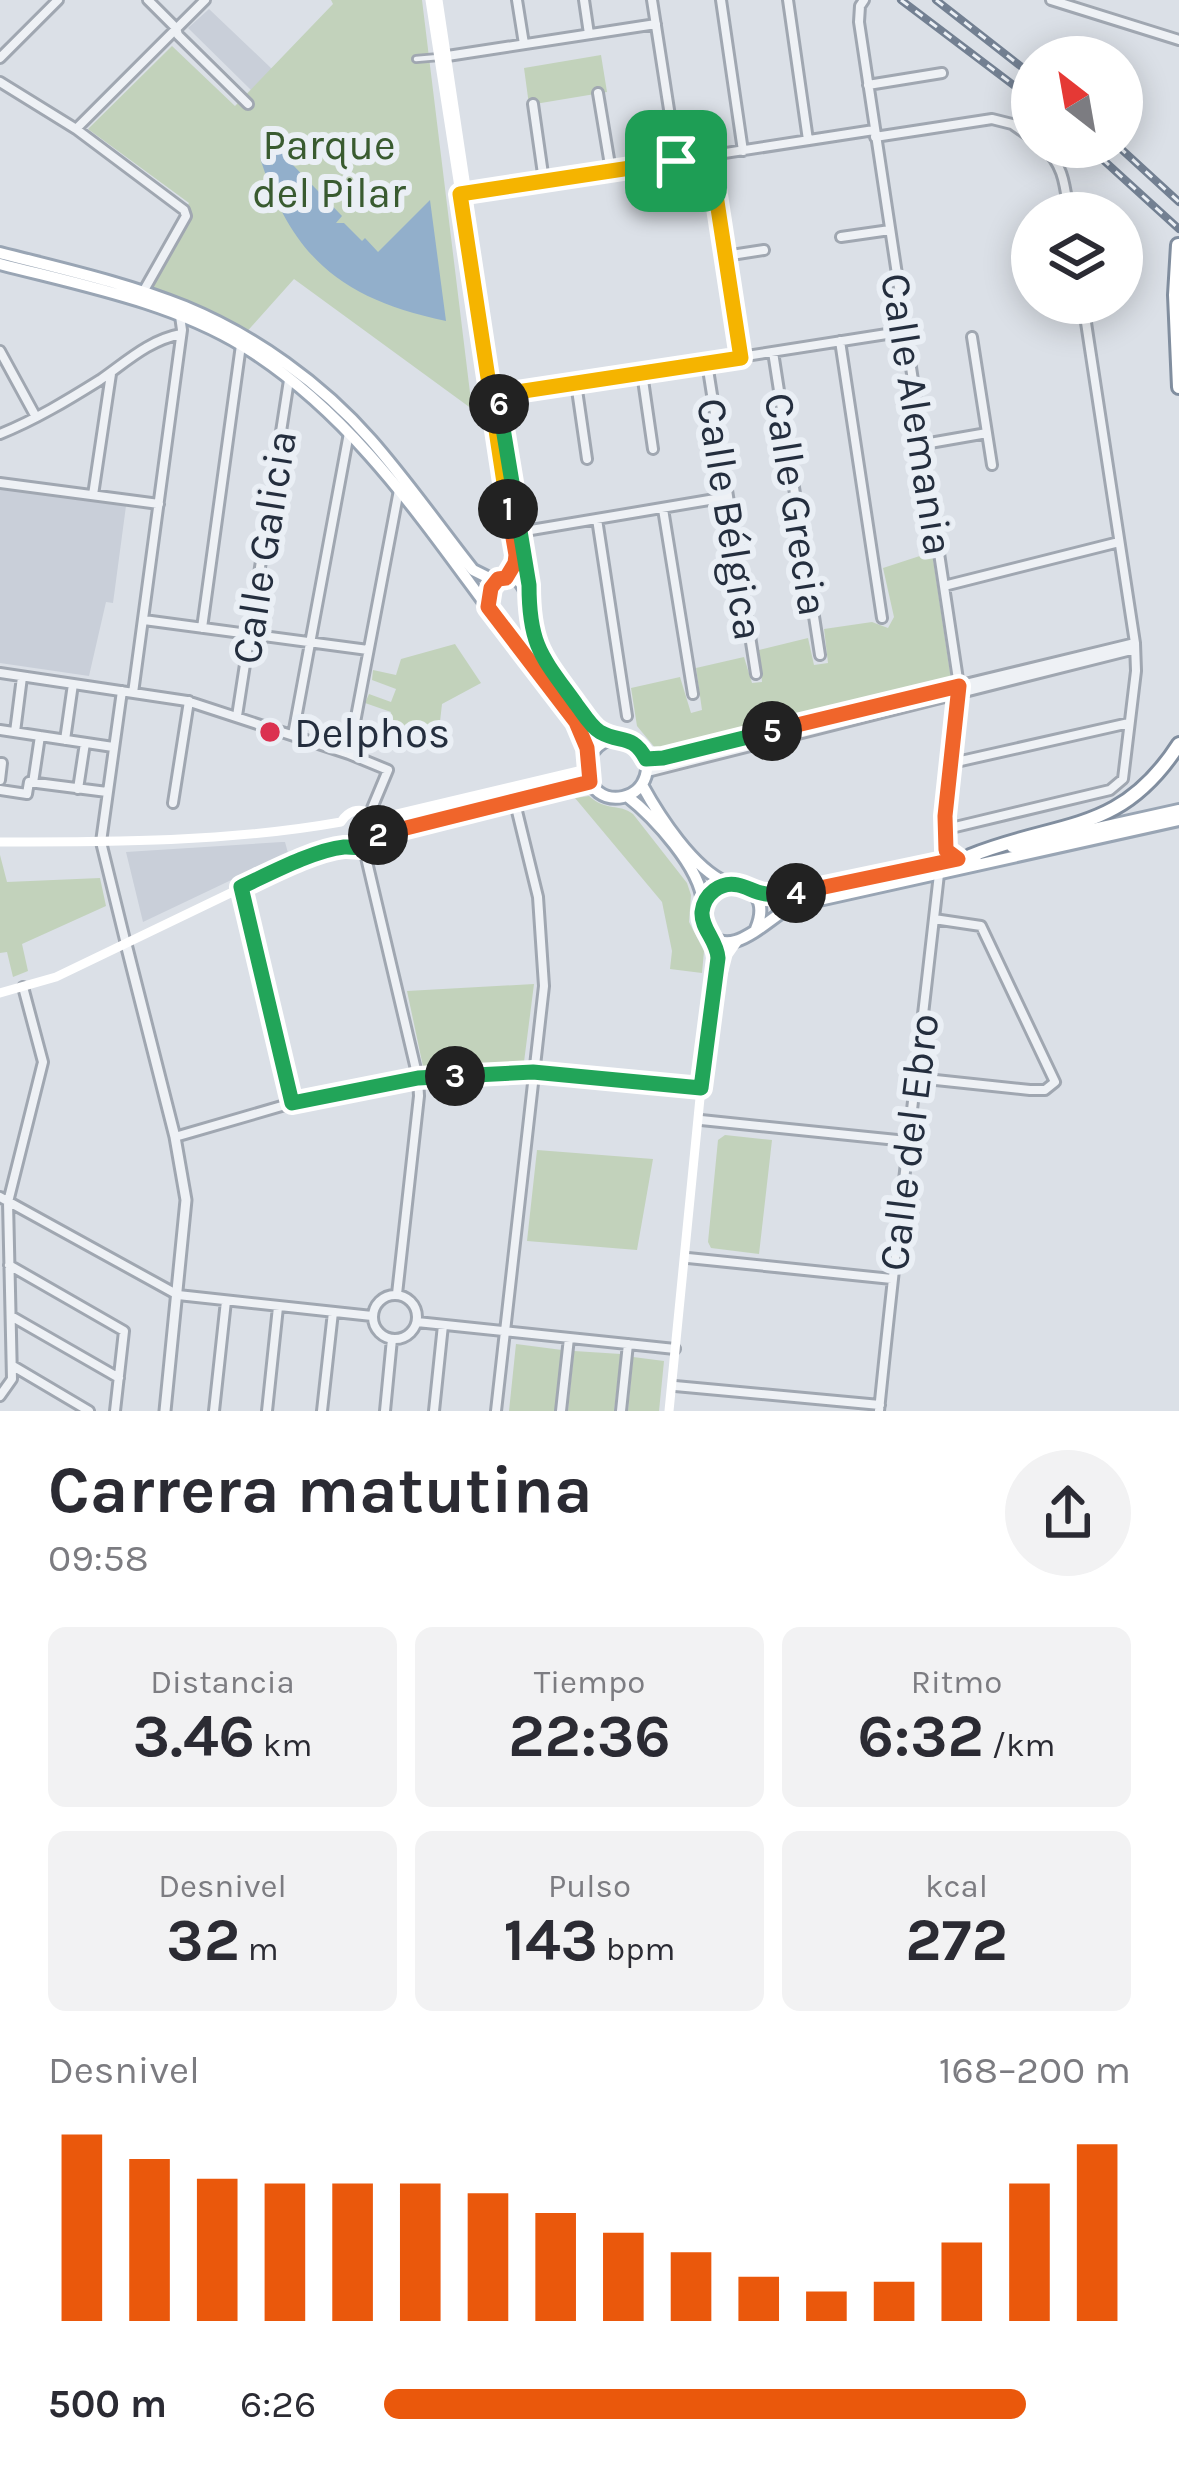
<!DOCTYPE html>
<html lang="es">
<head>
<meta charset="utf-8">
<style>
  :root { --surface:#fff; --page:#f2f2f3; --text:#2b2b33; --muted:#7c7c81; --accent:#ea580c }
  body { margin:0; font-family:Karla,sans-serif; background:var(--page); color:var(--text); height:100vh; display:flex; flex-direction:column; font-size:45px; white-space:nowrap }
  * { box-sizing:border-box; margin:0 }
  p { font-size:39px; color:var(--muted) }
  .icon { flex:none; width:66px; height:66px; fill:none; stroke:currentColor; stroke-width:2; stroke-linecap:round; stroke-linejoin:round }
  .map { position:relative; height:1411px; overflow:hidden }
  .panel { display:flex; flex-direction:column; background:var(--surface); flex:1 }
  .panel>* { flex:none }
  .needle { width:78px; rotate:329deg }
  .tools { position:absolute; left:1011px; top:36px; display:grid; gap:24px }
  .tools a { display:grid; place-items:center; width:132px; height:132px; border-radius:50%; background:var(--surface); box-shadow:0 6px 30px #0003; font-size:60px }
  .pin { position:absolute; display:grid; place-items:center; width:102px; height:102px; color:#fff; margin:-51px; border-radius:24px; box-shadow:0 6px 18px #0006 }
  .km { position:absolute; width:60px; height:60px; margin:-30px; border-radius:50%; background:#222; color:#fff; font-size:33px; line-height:60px; text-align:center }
  .round { display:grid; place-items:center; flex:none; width:126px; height:126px; border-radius:63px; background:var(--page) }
  .summary { display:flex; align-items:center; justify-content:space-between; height:204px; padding:0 48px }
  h1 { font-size:66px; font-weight:700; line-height:90px }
  .figures { display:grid; grid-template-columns:repeat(3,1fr); gap:18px; height:204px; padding:12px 48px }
  .figures div { display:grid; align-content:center; border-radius:18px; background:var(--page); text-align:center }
  .figures b { font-size:60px; font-weight:700 }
  .figures small { font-size:33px; font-weight:400 }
  .figures p { font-size:33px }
  .chart { height:336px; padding:24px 48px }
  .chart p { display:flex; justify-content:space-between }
  .chart svg { width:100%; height:216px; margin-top:12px; stroke:var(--accent); stroke-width:6 }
  ul { padding:0 48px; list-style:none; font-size:39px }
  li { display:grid; grid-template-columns:192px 144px 1fr; align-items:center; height:90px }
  li i { height:30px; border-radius:15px; background:var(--accent) }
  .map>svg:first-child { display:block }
  .built { fill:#c9cfd9 }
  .green { fill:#c2d2bb }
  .water { fill:#92afcb }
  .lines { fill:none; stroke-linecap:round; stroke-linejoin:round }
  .pedestrian-casing { stroke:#a0a7b1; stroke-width:10 }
  .minor-casing { stroke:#a0a7b1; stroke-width:14 }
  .tertiary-casing { stroke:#a0a7b1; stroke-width:15 }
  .primary-casing { stroke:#99a5b4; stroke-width:16 }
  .motorway-casing { stroke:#818e9f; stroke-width:18 }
  .pedestrian { stroke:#eef1f5; stroke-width:4.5 }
  .minor { stroke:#eef1f5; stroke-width:8 }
  .tertiary { stroke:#eef1f5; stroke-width:9 }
  .secondary { stroke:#fff; stroke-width:9 }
  .primary { stroke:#fff; stroke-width:10 }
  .motorway { stroke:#fff; stroke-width:12 }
  .rail-casing { stroke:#738092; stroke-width:8 }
  .rail { stroke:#eaeff5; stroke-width:3; stroke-dasharray:9; stroke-linecap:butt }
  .split-1-casing { stroke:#fff; stroke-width:24 }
  .split-2-casing { stroke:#fff; stroke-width:24 }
  .split-3-casing { stroke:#fff; stroke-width:24 }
  .split-4-casing { stroke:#fff; stroke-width:24 }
  .split-5-casing { stroke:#fff; stroke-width:24 }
  .split-6-casing { stroke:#fff; stroke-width:24 }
  .split-7-casing { stroke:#fff; stroke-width:24 }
  .split-1 { stroke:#f5b400; stroke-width:15 }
  .split-2 { stroke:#f0652b; stroke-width:15 }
  .split-3 { stroke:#22a559; stroke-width:15 }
  .split-4 { stroke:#22a559; stroke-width:15 }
  .split-5 { stroke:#f0652b; stroke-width:15 }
  .split-6 { stroke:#22a559; stroke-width:15 }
  .split-7 { stroke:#f5b400; stroke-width:15 }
  .poi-dot { fill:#db3150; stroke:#eaeff5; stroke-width:4.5 }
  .labels { text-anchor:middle; stroke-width:12; stroke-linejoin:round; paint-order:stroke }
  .park-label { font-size:42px; fill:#395b30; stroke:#eaeff5 }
  .street-label { font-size:42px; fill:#242e3e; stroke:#eaeff5 }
  .poi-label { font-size:42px; fill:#242e3e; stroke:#eaeff5; text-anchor:start }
</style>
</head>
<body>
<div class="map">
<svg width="1179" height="1411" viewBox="0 0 1179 1411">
  <rect width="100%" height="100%" fill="#dbe0e7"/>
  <path class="built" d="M209,9L272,69L251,90L188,28Z
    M0,489L126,506L113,603L106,602L89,676L0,663Z
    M282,842H285L288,853L143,922L126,852Z"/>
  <path class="green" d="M331,0H422L472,409L294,279L243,336L143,292L189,203L88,129L172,46L235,106L333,4Z
    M601,55L607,92L529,105L524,68Z
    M932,552L951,679L656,749L637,726L631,688L680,677L691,713L702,710L696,668L744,657L752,683L762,682L759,650L808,638L814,665L828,663L824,629L872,622L888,628L894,617L883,568Z
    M455,644L481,683L442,704L437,748L413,746V735L385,730L391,712L365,703L369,694L391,702L396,689L372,680L373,670L396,675L401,659Z
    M589,796C607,812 619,803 633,814L687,883L691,895L689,922L704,951L702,973L670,969L672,951L662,902L575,798Z
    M0,855L7,882L100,878L106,906L22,944L28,971L13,977L7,952L0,953Z
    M534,984L524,1062L424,1071L407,991Z
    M725,1135L772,1140L759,1254L711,1248L708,1242L718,1140Z
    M537,1150L653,1159L637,1250L527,1241Z
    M516,1344L562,1350L555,1411H509Z
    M574,1351L621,1354L614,1411H568Z
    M633,1357L664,1361L659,1411H628Z"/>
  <path class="water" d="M267,138L342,216L336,223H344L362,241L365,238L378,252L430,200L446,321C343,299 293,260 260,158L273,165Z"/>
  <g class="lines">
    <g class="pedestrian-casing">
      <path id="pedestrian" d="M416,59L439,57"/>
    </g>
    <g class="minor-casing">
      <path id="minor" d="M148,0L176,28L178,35L248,104
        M517,0L524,44
        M584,0L589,34
        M652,0L677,161
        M721,0L743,151
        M788,0L808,140
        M864,0L860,6L859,22L959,686L945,816L946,850L958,859
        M1051,0L1179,40
        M441,57L656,24
        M0,58L58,0
        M0,82L76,129L184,210L186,216L143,292
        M868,85L942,73
        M598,93L611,171
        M533,104L544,181
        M76,129L205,0
        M875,137L992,119L1012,124L1032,138
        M1043,147C1064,164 1065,187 1069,213
        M710,156L741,358
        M466,193L874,130
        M841,237L890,230
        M725,256L764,250
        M972,337L992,465
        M840,341L882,618
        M0,351L36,417
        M773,352L820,655
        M707,363L756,674
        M642,373L653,449
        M576,383L587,459
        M497,395L906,331
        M0,434C35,420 68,400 100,380C126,362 149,340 181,334
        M924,444L987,433
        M0,483L159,504
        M93,495L111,374
        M663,509L693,694
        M597,519L627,716
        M531,530L727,497
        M944,586L1119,542
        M144,620L368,650
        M202,628L241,345
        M0,673L187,701L349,754L388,770L370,813
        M122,691L101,842L126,944
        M133,693L182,330L180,316
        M237,716L289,380
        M0,730L113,747
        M15,732L22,677
        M293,735L349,433
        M65,740L73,684
        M349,754L399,490
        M647,759L663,757L1135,643
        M0,763H2L0,780
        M952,763L1129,723
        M647,772L1135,649
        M33,783L40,736
        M78,789L85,743
        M0,790L27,794L29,782L107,792
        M173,803L189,701
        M944,824L951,828L1110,790L1123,779L1136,671L1135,643L1083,303
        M364,849L418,1078L419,1096L397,1294
        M241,887L292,1103
        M917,1078L1030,1090H1045L1055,1082L981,926L934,919
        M701,1120L907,1141
        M175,1137L292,1103L418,1078L533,1072L701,1088
        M0,1197L178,1295L372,1316
        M688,1258L892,1279
        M9,1265L124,1331L115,1411
        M373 1317a22 22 0 1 1 44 0a22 22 0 1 1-44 0Z
        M11,1316L119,1378
        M417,1322L675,1349
        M13,1366L89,1411
        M675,1386L880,1405
        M0,1396L12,1379L8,1202L43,1062L23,987
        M214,1411L226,1301
        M267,1411L278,1307
        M322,1411L333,1312
        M385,1411L392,1339
        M434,1411L443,1325
        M496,1411L544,986L538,897L514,799
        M561,1411L569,1338
        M621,1411L628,1344
        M879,1411C897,1232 919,1053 939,874"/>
    </g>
    <g class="tertiary-casing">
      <path id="tertiary" d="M126,944L175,1137L186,1200L165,1411"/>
    </g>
    <g class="primary-casing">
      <path id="primary" d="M0,253C62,269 126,283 185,307C255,336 321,383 371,440C407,481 439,527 473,570L489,578H516C535,595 528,625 537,647C541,659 550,668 557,678C569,694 581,718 597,730C609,739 628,734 639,746C655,764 646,792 623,797C583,805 571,746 618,737
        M0,264C81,285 171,302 243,346C355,415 426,525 503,628C527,660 552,690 576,722L584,736L588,757
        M642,785C659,816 693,869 727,883
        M627,796C654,817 701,868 703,903
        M1012,847L1179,810
        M751,891L769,895L798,893L977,855
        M756,929C782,867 679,876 706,927C726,967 769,917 792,906L1179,820"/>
    </g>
    <g class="motorway-casing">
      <path id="motorway" d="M1178,245L1175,295L1179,387
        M970,856C1058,820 1120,836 1179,744"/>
    </g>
    <use href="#pedestrian" class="pedestrian"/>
    <use href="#minor" class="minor"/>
    <use href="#tertiary" class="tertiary"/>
    <path class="secondary" d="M430,0L516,555L515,563L506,578
      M438,0L511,488L529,585V599
      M488,607L491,588L498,579
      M376,819L587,769
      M378,833L590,782
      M0,842C113,842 229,842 341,822C348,811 358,807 370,813L378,825L375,841L364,849L348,846L291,864L56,977L0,993
      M721,982L728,955L737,942
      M669,1411L701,1088L718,958L717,947L711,935"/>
    <use href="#primary" class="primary"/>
    <use href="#motorway" class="motorway"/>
    <g class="rail-casing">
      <path id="rail" d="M901,0L1032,99
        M936,0L1032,75
        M1089,147L1179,229
        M1119,147L1179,202"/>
    </g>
    <use href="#rail" class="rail"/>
  </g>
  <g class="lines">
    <g class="split-1-casing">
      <path id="split-1" d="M508,509L460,194L676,161"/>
    </g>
    <g class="split-2-casing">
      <path id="split-2" d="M378,835L590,782L587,748L576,722L488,607L491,588L498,579L506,578L515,563L516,555L508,509"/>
    </g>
    <g class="split-3-casing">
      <path id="split-3" d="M378,835C365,855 362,846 344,847C314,850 269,874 241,887L292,1103L418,1078L455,1076"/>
    </g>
    <g class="split-4-casing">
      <path id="split-4" d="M455,1076L533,1072L701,1088L718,958C717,940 701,929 702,912C704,894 721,881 738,885C748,887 755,893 766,894C776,895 786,895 796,893"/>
    </g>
    <g class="split-5-casing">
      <path id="split-5" d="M772,731L959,686L945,816L946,850L958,859L796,893"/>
    </g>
    <g class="split-6-casing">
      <path id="split-6" d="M499,404L529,585C529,646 542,657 576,704C583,713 591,727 600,732C621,744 632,733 646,759L663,758L772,731"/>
    </g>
    <g class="split-7-casing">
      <path id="split-7" d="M499,404L497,395L741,358L710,156L676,161"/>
    </g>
    <use href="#split-1" class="split-1"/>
    <use href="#split-2" class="split-2"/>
    <use href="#split-3" class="split-3"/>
    <use href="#split-4" class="split-4"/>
    <use href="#split-5" class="split-5"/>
    <use href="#split-6" class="split-6"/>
    <use href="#split-7" class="split-7"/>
  </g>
  <circle class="poi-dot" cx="270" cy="732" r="12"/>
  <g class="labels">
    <g class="park-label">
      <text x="329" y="159">Parque<tspan x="329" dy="48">del Pilar</tspan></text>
    </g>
    <g class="street-label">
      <text transform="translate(918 414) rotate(81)" y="15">Calle Alemania</text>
      <text transform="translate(797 504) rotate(81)" y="15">Calle Grecia</text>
      <text transform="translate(731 519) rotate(81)" y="15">Calle Bélgica</text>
      <text transform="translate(263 547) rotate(-81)" y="15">Calle Galicia</text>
      <text transform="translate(908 1142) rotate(-83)" y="15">Calle del Ebro</text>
    </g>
    <g class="poi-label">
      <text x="294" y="747">Delphos</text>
    </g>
  </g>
</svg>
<div class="tools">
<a><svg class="needle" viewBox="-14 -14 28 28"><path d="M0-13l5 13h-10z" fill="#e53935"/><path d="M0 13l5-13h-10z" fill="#7c7c81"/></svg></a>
<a><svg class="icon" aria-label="layers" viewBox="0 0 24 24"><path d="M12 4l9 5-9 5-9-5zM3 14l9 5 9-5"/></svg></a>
</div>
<div class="pin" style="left:676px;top:161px;background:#1e9e55"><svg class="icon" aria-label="arrive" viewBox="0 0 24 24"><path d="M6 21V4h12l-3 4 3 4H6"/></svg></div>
<b class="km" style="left:508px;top:509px">1</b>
<b class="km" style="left:378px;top:835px">2</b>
<b class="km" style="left:455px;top:1076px">3</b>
<b class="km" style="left:796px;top:893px">4</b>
<b class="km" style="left:772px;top:731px">5</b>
<b class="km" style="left:499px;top:404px">6</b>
</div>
<section class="panel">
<div class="summary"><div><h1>Carrera matutina</h1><p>09:58</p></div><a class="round"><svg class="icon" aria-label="share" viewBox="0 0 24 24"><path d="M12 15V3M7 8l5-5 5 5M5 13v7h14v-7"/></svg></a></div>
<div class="figures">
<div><p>Distancia</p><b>3.46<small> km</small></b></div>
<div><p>Tiempo</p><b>22:36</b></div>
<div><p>Ritmo</p><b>6:32<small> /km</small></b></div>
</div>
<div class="figures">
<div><p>Desnivel</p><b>32<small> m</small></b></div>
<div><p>Pulso</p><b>143<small> bpm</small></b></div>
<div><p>kcal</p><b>272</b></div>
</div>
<div class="chart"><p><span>Desnivel</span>168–200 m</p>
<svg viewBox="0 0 160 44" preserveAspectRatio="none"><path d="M5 44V6M15 44V11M25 44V15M35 44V16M45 44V16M55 44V16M65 44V18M75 44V22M85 44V26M95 44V30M105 44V35M115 44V38M125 44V36M135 44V28M145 44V16M155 44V8"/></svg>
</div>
<ul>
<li><b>500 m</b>6:26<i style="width:86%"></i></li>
</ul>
</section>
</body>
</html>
